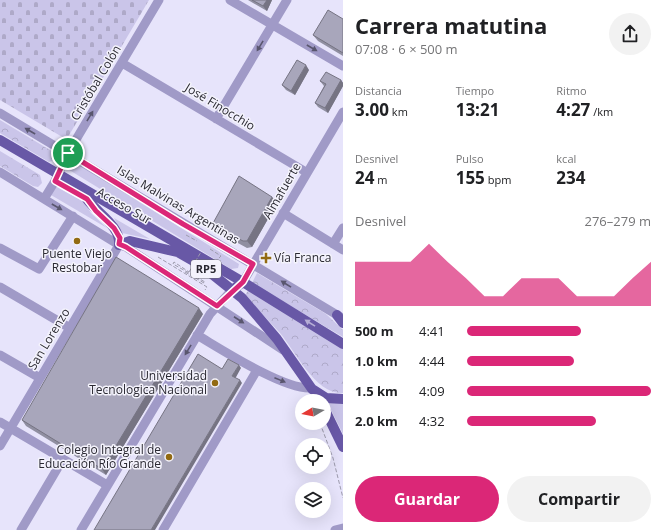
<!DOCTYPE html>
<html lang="es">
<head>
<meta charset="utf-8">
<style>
  :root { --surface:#fff; --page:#f2f2f2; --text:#202124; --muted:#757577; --accent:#db2777 }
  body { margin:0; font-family:"Open Sans",sans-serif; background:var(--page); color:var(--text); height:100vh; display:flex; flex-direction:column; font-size:15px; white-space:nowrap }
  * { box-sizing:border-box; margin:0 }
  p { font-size:13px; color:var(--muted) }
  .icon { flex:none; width:22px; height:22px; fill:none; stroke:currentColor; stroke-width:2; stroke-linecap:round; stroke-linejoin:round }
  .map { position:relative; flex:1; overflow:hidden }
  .panel { display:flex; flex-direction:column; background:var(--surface); width:320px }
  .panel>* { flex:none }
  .needle { width:26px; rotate:260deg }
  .fabs { position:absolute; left:295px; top:394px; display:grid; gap:8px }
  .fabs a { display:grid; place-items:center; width:36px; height:36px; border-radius:50%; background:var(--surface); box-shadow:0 4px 16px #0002; font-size:20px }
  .pin { position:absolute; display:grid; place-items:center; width:34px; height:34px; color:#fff; margin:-17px; border:2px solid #fff; border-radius:50%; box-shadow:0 1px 4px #0007 }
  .round { display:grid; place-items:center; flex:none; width:42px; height:42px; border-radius:21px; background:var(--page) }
  .headline { display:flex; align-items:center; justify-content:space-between; height:68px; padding:0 12px }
  h1 { font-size:22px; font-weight:700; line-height:30px }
  .figures { display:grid; grid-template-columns:repeat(3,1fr); gap:6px; height:68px; padding:4px 12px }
  .figures div { display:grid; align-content:center }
  .figures b { font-size:17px; font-weight:700 }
  .figures small { font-size:11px; font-weight:400 }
  .figures p { font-size:11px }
  .chart { height:112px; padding:8px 12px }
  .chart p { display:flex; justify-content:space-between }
  .chart svg { width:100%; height:72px; margin-top:4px; fill:var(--accent); opacity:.7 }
  .primary-button { display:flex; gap:8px; margin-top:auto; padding:8px 12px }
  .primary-button a { flex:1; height:46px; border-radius:24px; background:var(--accent); color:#fff; font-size:16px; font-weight:700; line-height:46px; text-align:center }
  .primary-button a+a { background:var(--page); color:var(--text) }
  ul { padding:0 12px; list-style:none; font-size:13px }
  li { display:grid; grid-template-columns:64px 48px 1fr; align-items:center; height:30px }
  li i { height:10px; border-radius:5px; background:var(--accent) }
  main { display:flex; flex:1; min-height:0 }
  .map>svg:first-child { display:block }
  .grass { fill:#cac5e9 }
  .cemetery { fill:url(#cemetery-stones) }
  .park { fill:url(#park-crowns) }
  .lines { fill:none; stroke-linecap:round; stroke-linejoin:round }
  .path { stroke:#9d9bad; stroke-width:1; stroke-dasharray:4 2; stroke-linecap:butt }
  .minor { stroke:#a09ac7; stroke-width:9 }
  .major { stroke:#6858a6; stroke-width:10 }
  .path-bridge { stroke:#9d9bad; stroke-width:1; stroke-dasharray:4 2; stroke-linecap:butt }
  .wall { fill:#908fa1 }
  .shaded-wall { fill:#767483 }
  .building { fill:#a8a6bb; stroke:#767483 }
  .oneway { fill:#59566e }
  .oneway2 { fill:#b5add5 }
  .route-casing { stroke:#fff; stroke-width:8 }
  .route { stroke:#db2777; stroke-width:5 }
  .poi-dot { fill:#926a12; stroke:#f4f3fc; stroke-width:1.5 }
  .labels { text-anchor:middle; stroke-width:3; stroke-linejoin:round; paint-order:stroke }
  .shield { fill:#f4f3fc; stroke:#67666f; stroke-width:1 }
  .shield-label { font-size:11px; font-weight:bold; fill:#2a2932 }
  .street-label { font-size:12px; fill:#2a2932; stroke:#f4f3fc }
  .poi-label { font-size:12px; fill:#2a2932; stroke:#f4f3fc; text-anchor:end }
</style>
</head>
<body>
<main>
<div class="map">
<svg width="343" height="530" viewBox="0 0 343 530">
  <defs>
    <pattern id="cemetery-stones" width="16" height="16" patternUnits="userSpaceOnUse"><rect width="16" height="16" fill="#cac5e9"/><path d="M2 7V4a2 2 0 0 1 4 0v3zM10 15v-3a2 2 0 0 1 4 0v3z" fill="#aea9c8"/></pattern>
    <pattern id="park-crowns" width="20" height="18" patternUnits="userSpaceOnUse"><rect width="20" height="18" fill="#cac5e9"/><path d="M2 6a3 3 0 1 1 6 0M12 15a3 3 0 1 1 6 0" fill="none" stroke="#aea9c8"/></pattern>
  </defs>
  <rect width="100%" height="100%" fill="#e7e4fb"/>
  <path class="grass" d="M72,160L239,264L238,268L231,269L66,168Z
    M55,186L84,202L91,213L107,228L51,195Z
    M114,218L150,239L122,233Z
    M326,400L343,404V434Z"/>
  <path class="cemetery" d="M0,0H149L68,137L64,138L0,100Z"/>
  <path class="park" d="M0,120L55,153L57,157L55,160L49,162L0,133Z
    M0,151L40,175L42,183L38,187L33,186L0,166Z
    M257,273L326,314L343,330V337L252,283Z
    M249,290L343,349V393C316,395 295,351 280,333C269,321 258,309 246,297V293Z"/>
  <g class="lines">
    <path class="path" d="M186,235L197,241
      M210,249L221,256L219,258
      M158,257L207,287L205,290
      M185,272L204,283L205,282L173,264L174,262L189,272
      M320,423L333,458L343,498"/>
    <path class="minor" d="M230,0L343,66
      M122,63L306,172
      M0,113L342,318
      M216,119L287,0
      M0,172L119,245L126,247L283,350
      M44,199L55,181L68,153L159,0
      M283,213L343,250
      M333,244L343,228
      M0,248L39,269L73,216
      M243,282L343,112
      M0,287L70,328
      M197,335C221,349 284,390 311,388
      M0,355L40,378
      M0,422L107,485
      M0,446L119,245
      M21,530L63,459
      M81,530L210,314L232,290
      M163,530L257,370
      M335,530L343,528"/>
    <path class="major" d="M0,140L243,282
      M87,199C97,213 121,226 119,245
      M119,245L130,241L177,252
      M174,250L202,266L232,290
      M337,315L343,323
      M343,344L243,282L232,290L242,298L277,339L312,389L326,398L343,399
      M324,408L343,447"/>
    <path class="path-bridge" d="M189,272L201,252"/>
  </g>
  <path class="wall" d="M248,0H272L267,11Z
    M343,19V56L318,41L313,35Z
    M309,70L295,95L286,90L282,85Z
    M341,80L343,83V86L328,113L318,107L315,103L324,86L320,81Z
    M272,197L277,203L252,247L247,248L216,231L212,225Z
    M203,314L106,475L26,426L22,420Z"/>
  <path class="shaded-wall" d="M267,0H272L267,11L263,6Z
    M306,65L309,70L295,95L291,91Z
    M341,80L343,83V86L328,113L325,108Z
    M272,197L277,203L252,247L247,241Z
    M199,308L203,314L106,475L102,469Z
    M239,365L241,368L235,379L232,376Z
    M240,380L242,383L155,530H151Z"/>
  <path class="building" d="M252,0H267L263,6Z
    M328,10L343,19V53L313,35Z
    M297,60L306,65L291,91L282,85Z
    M326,72L341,80L325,108L315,103L326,84L320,81Z
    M239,176L272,197L247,241H243L212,225Z
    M116,257L199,308L102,469L22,420Z
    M198,354L222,369L228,359L239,365L232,376L240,380L151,530H94Z"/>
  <defs><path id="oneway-solid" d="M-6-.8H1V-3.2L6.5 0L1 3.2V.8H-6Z"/></defs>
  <g class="oneway">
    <use href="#oneway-solid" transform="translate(260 46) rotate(121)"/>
    <use href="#oneway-solid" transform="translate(312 48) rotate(30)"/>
    <use href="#oneway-solid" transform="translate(90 116) rotate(-59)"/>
    <use href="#oneway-solid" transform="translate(30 131) rotate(-150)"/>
    <use href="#oneway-solid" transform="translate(57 207) rotate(30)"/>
    <use href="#oneway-solid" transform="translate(286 284) rotate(-148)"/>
    <use href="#oneway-solid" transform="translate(239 320) rotate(33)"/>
    <use href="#oneway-solid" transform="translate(188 350) rotate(121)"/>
    <use href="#oneway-solid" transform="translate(280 380) rotate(22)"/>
  </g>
  <use class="oneway2" href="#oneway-solid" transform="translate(310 323) rotate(-148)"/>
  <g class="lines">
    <g class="route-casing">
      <path id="route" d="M68,153L183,224L253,264L243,282L217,306L126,247L119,244L120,238L114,228L96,211L87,199L55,181Z"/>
    </g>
    <use href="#route" class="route"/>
  </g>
  <g class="poi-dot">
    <circle cx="77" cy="241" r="4"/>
    <path d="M264 252h4v4h4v4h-4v4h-4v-4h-4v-4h4z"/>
    <circle cx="215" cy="383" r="4"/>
    <circle cx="169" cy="457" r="4"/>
  </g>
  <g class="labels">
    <rect class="shield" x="191" y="260" width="30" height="18" rx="3"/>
    <g class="shield-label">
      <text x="206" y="273">RP5</text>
    </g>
    <g class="street-label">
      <text transform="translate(96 83) rotate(-59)" y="4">Cristóbal Colón</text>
      <text transform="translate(220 107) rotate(31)" y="4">José Finocchio</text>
      <text transform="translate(282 191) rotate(-60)" y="4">Almafuerte</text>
      <text transform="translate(178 205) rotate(31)" y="4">Islas Malvinas Argentinas</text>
      <text transform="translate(124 206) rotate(30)" y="4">Acceso Sur</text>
      <text transform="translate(49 339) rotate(-59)" y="4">San Lorenzo</text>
    </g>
    <g class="poi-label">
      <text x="77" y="258" text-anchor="middle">Puente Viejo<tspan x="77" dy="14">Restobar</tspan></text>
      <text x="274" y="262" text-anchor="start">Vía Franca</text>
      <text x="207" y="380">Universidad<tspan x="207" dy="14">Tecnologica Nacional</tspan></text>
      <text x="161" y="454">Colegio Integral de<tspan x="161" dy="14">Educación Río Grande</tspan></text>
    </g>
  </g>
</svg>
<div class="fabs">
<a><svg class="needle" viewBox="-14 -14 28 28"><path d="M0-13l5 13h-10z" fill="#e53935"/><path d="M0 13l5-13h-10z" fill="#757577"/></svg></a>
<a><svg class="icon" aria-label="locate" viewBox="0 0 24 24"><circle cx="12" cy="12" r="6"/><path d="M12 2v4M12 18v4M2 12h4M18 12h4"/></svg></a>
<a><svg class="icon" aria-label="layers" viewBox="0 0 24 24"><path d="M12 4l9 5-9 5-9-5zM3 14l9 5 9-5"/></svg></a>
</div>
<div class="pin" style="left:68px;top:153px;background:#1e9e55"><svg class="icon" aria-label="arrive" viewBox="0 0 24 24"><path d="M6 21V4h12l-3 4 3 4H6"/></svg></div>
</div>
<section class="panel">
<div class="headline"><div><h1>Carrera matutina</h1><p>07:08 · 6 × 500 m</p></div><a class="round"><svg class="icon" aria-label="share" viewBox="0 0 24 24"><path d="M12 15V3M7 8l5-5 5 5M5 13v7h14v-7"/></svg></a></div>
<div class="figures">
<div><p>Distancia</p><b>3.00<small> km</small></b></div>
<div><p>Tiempo</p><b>13:21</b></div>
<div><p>Ritmo</p><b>4:27<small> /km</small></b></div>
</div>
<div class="figures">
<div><p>Desnivel</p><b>24<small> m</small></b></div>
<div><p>Pulso</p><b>155<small> bpm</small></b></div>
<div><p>kcal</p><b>234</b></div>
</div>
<div class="chart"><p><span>Desnivel</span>276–279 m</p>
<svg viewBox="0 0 160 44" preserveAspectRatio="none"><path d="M0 44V17L10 17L20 17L30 17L40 6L50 17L60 27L70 38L80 38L90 27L100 27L110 27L120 38L130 38L140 38L150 27L160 17V44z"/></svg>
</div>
<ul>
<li><b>500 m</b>4:41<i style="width:62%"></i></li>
<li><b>1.0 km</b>4:44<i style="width:58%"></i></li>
<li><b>1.5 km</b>4:09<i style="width:100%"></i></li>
<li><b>2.0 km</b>4:32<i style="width:70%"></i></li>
</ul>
<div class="primary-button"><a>Guardar</a><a>Compartir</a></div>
</section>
</main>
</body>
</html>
